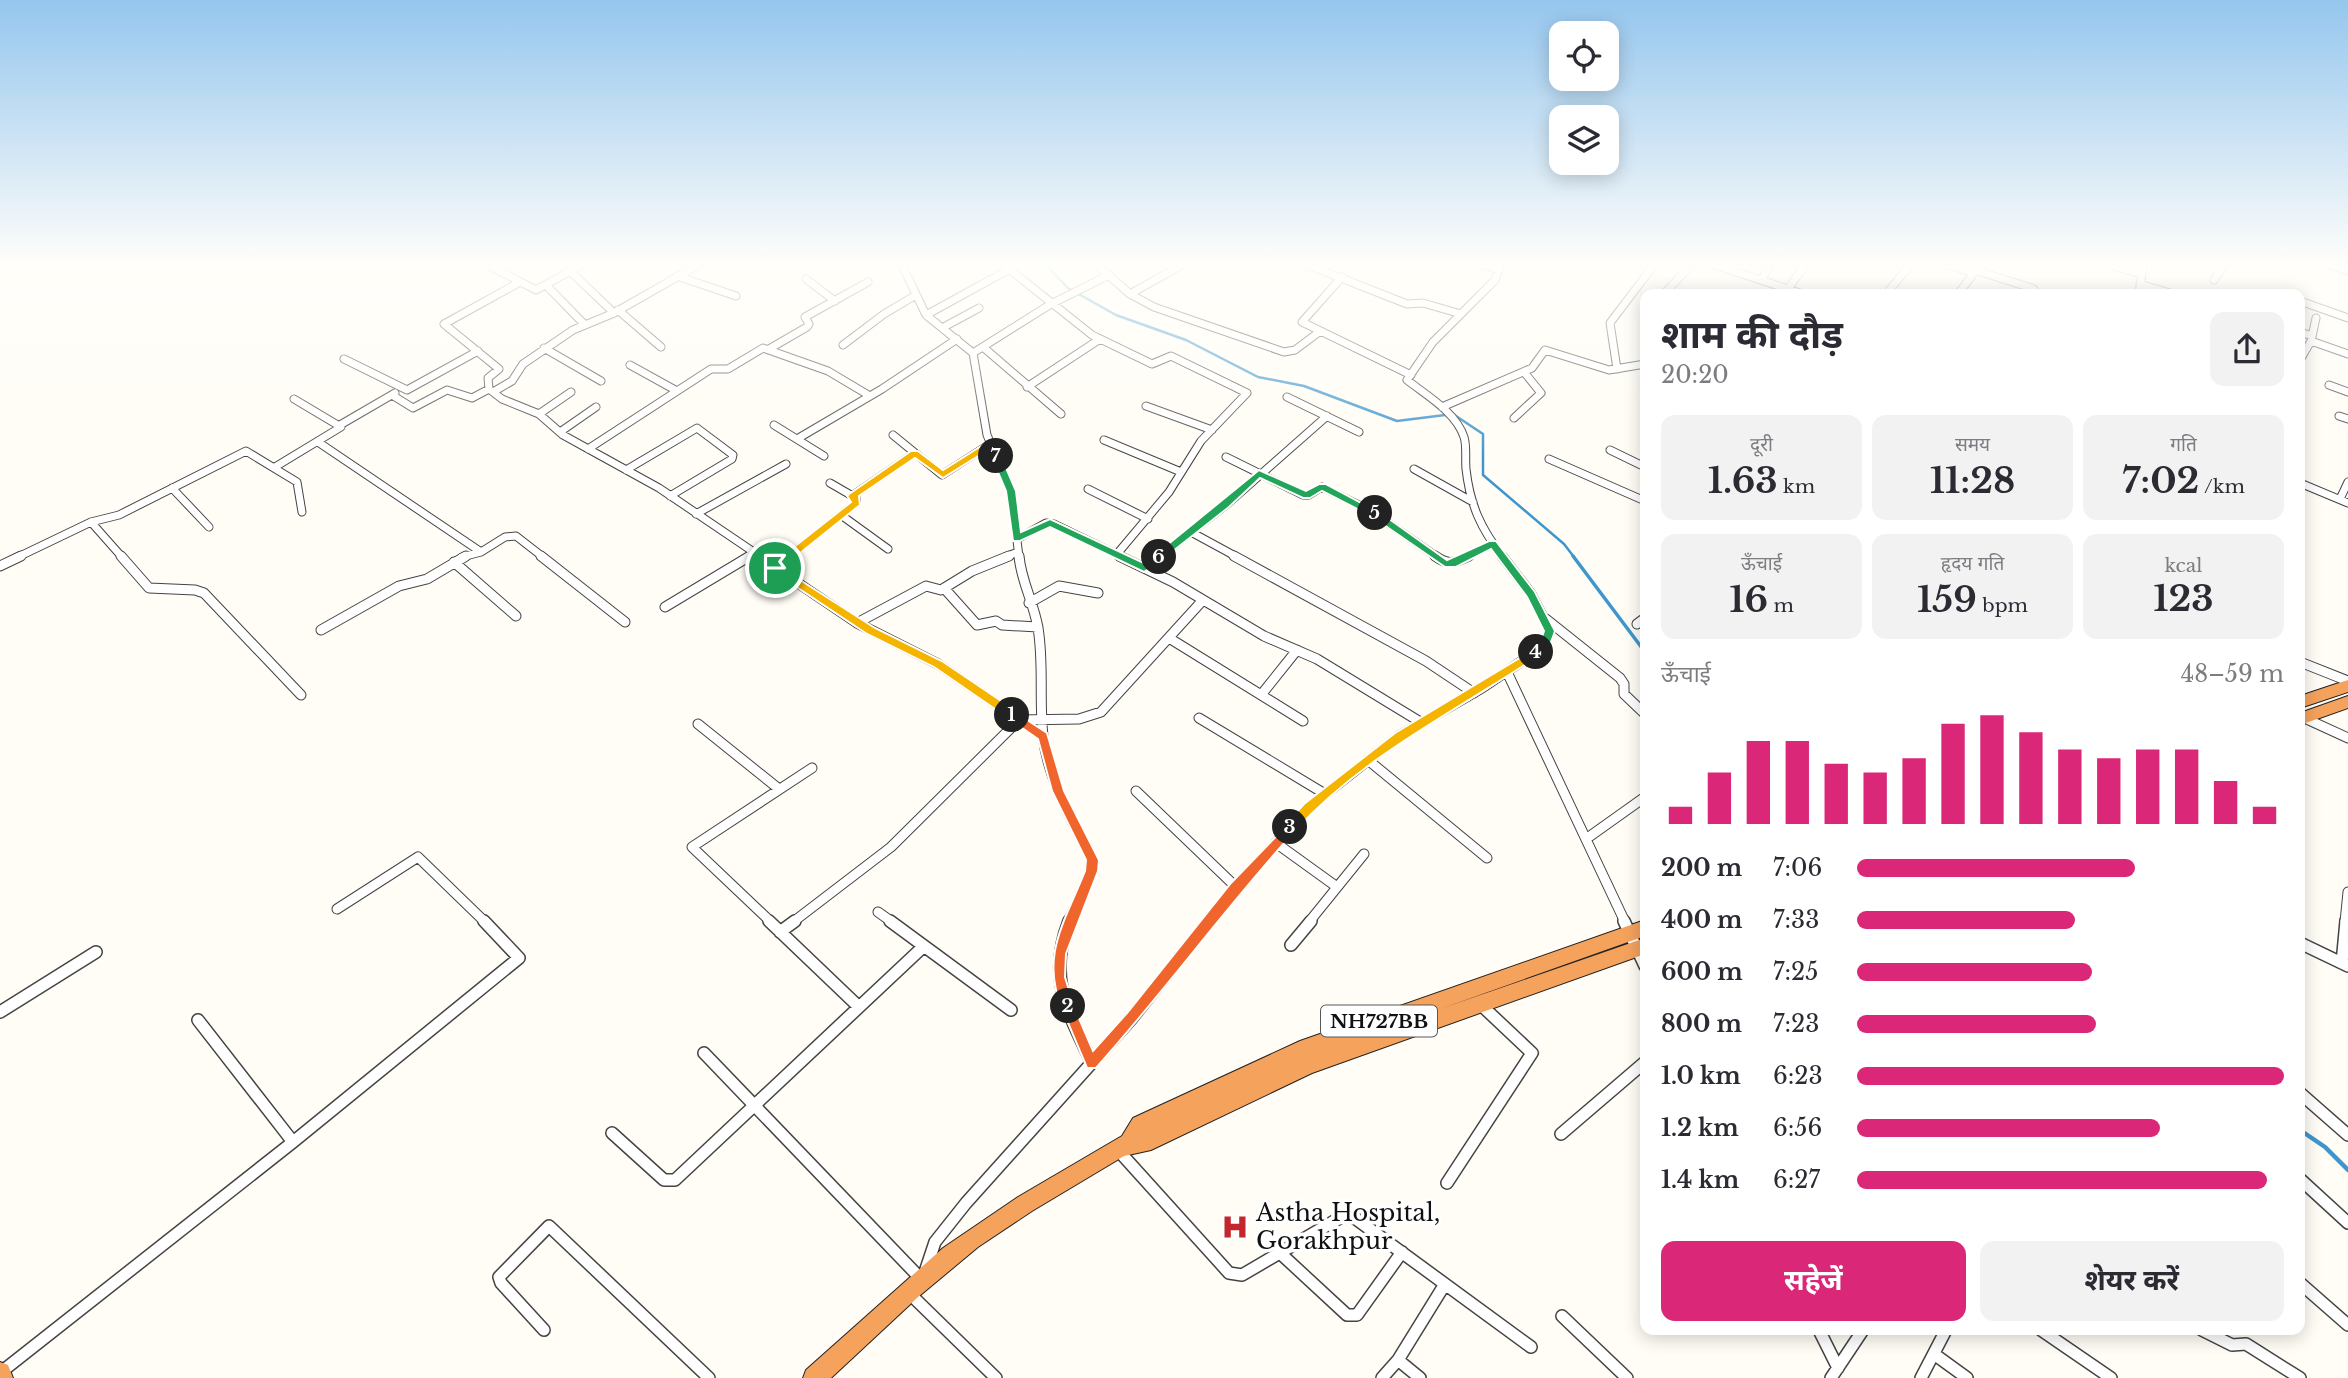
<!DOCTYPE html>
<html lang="hi">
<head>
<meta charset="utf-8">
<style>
  :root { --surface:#fff; --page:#f2f2f3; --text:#2b2b33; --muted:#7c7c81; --accent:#db2777 }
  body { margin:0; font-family:"Libre Baskerville","Noto Sans Devanagari",serif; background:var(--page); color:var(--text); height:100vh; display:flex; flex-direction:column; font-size:26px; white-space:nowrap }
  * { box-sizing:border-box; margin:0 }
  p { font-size:23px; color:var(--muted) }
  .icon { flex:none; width:38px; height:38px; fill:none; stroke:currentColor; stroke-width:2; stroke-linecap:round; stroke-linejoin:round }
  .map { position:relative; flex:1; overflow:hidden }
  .side { position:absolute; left:1640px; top:289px; width:665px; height:1046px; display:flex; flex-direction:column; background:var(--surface); border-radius:14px; box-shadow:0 4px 18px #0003 }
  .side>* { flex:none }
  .tools { position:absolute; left:1549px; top:21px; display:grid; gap:14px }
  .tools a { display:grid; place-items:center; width:70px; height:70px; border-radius:14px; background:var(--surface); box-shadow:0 4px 18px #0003; font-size:35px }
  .pin { position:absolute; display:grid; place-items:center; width:60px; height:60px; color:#fff; margin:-30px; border:4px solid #fff; border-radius:50%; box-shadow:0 2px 7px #0007 }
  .km { position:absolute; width:35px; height:35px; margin:-18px; border-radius:50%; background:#222; color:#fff; font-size:19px; line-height:35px; text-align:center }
  .round { display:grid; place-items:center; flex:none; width:74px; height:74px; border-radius:14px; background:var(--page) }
  .overview { display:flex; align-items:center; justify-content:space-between; height:119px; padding:0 21px }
  h1 { font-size:38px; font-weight:700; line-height:52px }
  .figures { display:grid; grid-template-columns:repeat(3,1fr); gap:10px; height:119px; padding:7px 21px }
  .figures div { display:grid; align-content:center; border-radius:14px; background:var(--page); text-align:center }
  .figures b { font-size:35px; font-weight:700 }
  .figures small { font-size:19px; font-weight:400 }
  .figures p { font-size:19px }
  .chart { height:196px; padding:14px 21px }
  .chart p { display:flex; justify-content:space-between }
  .chart svg { width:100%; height:126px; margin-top:7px; stroke:var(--accent); stroke-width:6 }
  .button { display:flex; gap:14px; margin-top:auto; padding:14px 21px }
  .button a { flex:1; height:80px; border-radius:14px; background:var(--accent); color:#fff; font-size:28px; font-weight:700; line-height:80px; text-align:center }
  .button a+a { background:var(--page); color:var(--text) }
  ul { padding:0 21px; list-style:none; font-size:23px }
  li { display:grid; grid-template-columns:112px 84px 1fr; align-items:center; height:52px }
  li i { height:18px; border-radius:9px; background:var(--accent) }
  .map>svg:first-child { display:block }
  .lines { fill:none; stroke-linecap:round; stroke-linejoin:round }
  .stream-far2 { stroke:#3f96cf; stroke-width:2.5 }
  .stream-far1 { stroke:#3f96cf; stroke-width:3.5 }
  .stream { stroke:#3f96cf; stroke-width:4.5 }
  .street-far2-casing { stroke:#444; stroke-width:9 }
  .street-far1-casing { stroke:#444; stroke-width:11 }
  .street-casing { stroke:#444; stroke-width:14 }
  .highway-casing { stroke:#222; stroke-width:2 }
  .street-far2 { stroke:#fff; stroke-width:7 }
  .street-far1 { stroke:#fff; stroke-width:9 }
  .street { stroke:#fff; stroke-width:11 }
  .highway { fill:#f5a25d; fill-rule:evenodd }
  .split-1 { fill:#f5b400; stroke:#fff; stroke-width:2 }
  .split-2 { fill:#f0652b; stroke:#fff; stroke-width:2 }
  .split-3 { fill:#f0652b; stroke:#fff; stroke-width:2 }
  .split-4 { fill:#f5b400; stroke:#fff; stroke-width:2 }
  .split-5 { fill:#22a559; stroke:#fff; stroke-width:2 }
  .split-6 { fill:#22a559; stroke:#fff; stroke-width:2 }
  .split-7 { fill:#22a559; stroke:#fff; stroke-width:2 }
  .split-8 { fill:#f5b400; stroke:#fff; stroke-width:2 }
  .labels { text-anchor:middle; stroke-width:7; stroke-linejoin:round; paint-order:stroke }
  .shield { fill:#fff; stroke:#585858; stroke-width:2 }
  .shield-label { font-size:19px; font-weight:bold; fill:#111 }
  .near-poi-label { font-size:24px; fill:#111; stroke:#fff; text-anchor:start }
</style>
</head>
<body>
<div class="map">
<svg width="2348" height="1378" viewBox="0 0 2348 1378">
  <rect width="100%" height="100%" fill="#fffdf5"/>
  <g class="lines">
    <path class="stream-far2" d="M1046,265L1068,288L1116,315L1186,340L1258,377L1304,386L1397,421L1453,414L1483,434V475L1564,544L1574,557"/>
    <path class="stream-far1" d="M1573,556L1645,652"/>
    <path class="stream" d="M2300,1130L2325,1147L2348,1170"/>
    <g class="street-far2-casing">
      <path id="street-far2" d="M902,265L926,315L973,353L987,435L1011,491L1019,557
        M1004,265L1092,335L1152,364L1171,356L1247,393L1201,441L1169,492L1117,554
        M1097,265L1130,294L1154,307L1284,352L1295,350L1319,332
        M1308,265L1407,304L1423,303L1461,314
        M1483,265L1499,270
        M1500,265L1495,280L1433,342L1407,380C1426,395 1456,412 1464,437C1467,446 1465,459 1466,469C1470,505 1481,529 1503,557
        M1715,265L1803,294
        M1948,265L1974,273L1958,294
        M2110,265L2141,274
        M2330,265L2348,271
        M490,266L536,290L581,265
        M1975,270L2034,289
        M570,271L614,313
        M677,276L736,296
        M1342,277L1302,322L1411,375
        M806,279L835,301
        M1762,279L1770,265
        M2214,280L2224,265
        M2140,284L2173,294
        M546,285L584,324
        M1788,289L1805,265
        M1130,294L1182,265
        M1664,294L1691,265
        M1886,294L1910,265
        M2139,294L2143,265
        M2300,301L2348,318
        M618,310L661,347
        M926,315L1008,270
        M942,328L979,308
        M2300,332L2312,336
        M2311,341L2348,354
        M843,345L884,314L916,295
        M983,347L1061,414
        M544,348L601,381
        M769,349L807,327L809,324L805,317L868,282
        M973,353L1051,304L1109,275
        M344,359L407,390L478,351
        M2300,360L2311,341L2316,318
        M630,365L677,391
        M1617,369L1610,323L1654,265
        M2329,385L2348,392
        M1027,387L1100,339
        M489,389L502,399L539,414L563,435L659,488L761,557
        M493,392L512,381L523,364L573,330L614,313L698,265
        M392,395L413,408L447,390L472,398L489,389L488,378L499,369L444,324L520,282
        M1287,397L1359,432
        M1146,406L1212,430
        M1442,407L1532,368L1545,350L1609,370L1645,364
        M539,414L571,392
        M2339,416L2348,419
        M1514,418L1541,393L1524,372
        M340,425L395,393
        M774,425L824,456
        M560,432L596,407
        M893,435L942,475L990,444
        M797,439L882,389L957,339
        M1104,440L1181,472
        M318,442L481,552
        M588,449L711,369H728L763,348L828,371L870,396
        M1610,450L1645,467
        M1226,457L1303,495H1309L1322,487L1371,511L1437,557
        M1549,459L1645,501
        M275,467L341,427L294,399
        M1414,469L1473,502
        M626,470L697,428L733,455L732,459L670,496
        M2300,483L2348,503
        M172,488L209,527
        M1088,489L1148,519
        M852,496L915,453
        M2340,499L2348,482
        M696,514L786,464
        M841,515L888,549
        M91,522L122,557
        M1191,532L1237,557
        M1017,539L1046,523L1054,524L1122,557
        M18,557L91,522L119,515L246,451L297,482L302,512
        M462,557L481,552L505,537L516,536L543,557
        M747,557L754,553
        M788,557L856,503V498L830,483
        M1005,557L1018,552
        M1159,557L1226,505L1327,416
        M1465,557L1492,544"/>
    </g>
    <g class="street-far1-casing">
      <path id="street-far1" d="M121,556L149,588L195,590L204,593L301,695
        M541,556L625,622
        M758,556L857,623L938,664L1043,736
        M1019,556C1021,581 1034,603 1038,628C1044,663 1039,700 1043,736C1048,780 1072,820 1092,860V871L1068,922
        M1119,556L1173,582L1264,636L1317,659L1422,723
        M1234,556L1426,661L1474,693
        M1435,556C1449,566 1454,563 1469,556
        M454,562L516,616
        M0,566L21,556
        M775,568L790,556
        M1145,568L1161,556
        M944,588L977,625L996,621L1002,625L1038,627
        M1029,603L1059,586L1098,593
        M665,607L750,556
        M1546,619L1620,678L1624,684V694L1645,714
        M857,623L926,586L941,590L972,571L1009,556
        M1637,624L1645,618
        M321,630L399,586L427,579L466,556
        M1169,638L1303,721
        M2300,662L2348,681
        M1507,672L1625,922
        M1261,695L1297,650
        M2300,716L2348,738
        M1199,718L1325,794
        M698,724L779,789
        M1368,760L1487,858
        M1136,791L1236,887
        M1586,839L1645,797
        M1276,843L1337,887
        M337,909L418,857L485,922
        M878,912L892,922
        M771,922L692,847L812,768
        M793,922L891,847L1019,720L1079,719L1101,712L1203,600
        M1208,922L1236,887L1309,807L1399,736L1482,688L1543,647L1550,631L1531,594L1502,556
        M1309,922L1364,854
        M2345,922L2348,892"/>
    </g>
    <g class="street-casing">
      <path id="street" d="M769,921L859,1007
        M890,921L1011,1010
        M1069,921C1047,978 1068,1012 1092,1063
        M1624,921L1645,966
        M780,932L795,921
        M2300,943L2348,966
        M1291,945L1311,921
        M2342,963L2346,921
        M0,1012L96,952
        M198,1020L293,1142
        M704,1053L922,1280
        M2300,1093L2348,1135
        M612,1133L664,1180H675L924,946
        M1561,1134L1645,1062
        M1117,1149L1229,1273L1242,1275L1343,1216H1352L1531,1347
        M2300,1179L2348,1223
        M1447,1183L1532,1053L1480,1004
        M1280,1253L1347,1315H1357L1402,1252
        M925,1272L935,1242L966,1203L1132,1018L1209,921
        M2300,1283L2348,1325
        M908,1292L996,1378
        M1562,1316L1627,1378
        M544,1330L501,1283L499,1277L549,1226L709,1378
        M1819,1330L1838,1368
        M2041,1330L2111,1378
        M2202,1330L2232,1345L2246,1344L2300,1378
        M1934,1354L1967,1378
        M1398,1360L1420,1378
        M0,1373L293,1142L519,958L484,921
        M1382,1378L1398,1360L1445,1284
        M1831,1378L1863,1330
        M1921,1378L1946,1330"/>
    </g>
    <g class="highway-casing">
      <path id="highway" d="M2348,680V692L2300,708V696Z
        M2348,696V708L2300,725V713Z
        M1645,920V936L1440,1009L1645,938V954L1312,1073L1151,1150L1124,1156L1032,1211L978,1247L918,1297L831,1378H803L806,1370L943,1248L1018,1197L1122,1136L1133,1118L1300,1041Z
        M0,1362L8,1365L13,1378H0Z"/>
    </g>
    <use href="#street-far2" class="street-far2"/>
    <use href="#street-far1" class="street-far1"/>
    <use href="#street" class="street"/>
    <use href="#highway" class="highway"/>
  </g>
  <linearGradient id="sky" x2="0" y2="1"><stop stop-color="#95c6ee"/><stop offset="0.58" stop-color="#fffefa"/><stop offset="1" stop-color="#fffefa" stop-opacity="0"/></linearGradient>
  <rect width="2348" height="457" fill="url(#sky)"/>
  <path class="split-1" d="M775,564L875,628L942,661L1016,711V718H1008L934,667L867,634L771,570L770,568Z"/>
  <path class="split-2" d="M1012,710L1047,733L1064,791L1099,860L1098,871L1066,954L1065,977L1074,1006L1068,1012L1063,1011C1039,956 1065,922 1085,871L1086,860L1052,791L1038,739L1008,718L1006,715Z"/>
  <path class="split-3" d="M1290,822L1297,827L1295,831C1226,907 1165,991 1096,1068H1087L1061,1006L1063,1002H1072L1093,1051L1127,1013L1231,883Z"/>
  <path class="split-4" d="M1536,648L1541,652L1540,655C1456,711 1363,756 1295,831H1286V824L1304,804L1395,733Z"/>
  <path class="split-5" d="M1371,511H1378L1447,560L1489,541H1496L1535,592L1555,631C1551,643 1547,658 1532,655L1530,652L1539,645L1544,631L1527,597L1491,549L1456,567H1445L1371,516Z"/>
  <path class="split-6" d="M1259,470L1306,491L1319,484H1326L1380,513L1371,516L1322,491L1310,498H1303L1260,478L1229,507L1163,559H1156V554Z"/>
  <path class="split-7" d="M996,452L1001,456L1016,491L1021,532L1050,519L1144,563L1159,553L1163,554V559L1144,572L1050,527L1020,541H1013L1006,491L991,456Z"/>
  <path class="split-8" d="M989,441L993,442L1001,456L999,458H992L988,450L943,478L915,458L859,496L860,505L779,570H771V565L851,502L847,496L849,494L911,451H918L943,470Z"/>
  <defs>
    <g id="hospital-bare" transform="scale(2.1)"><path d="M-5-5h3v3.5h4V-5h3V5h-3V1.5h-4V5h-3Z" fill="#c4262e" stroke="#fff" stroke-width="2.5" paint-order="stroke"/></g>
  </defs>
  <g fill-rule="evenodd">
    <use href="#hospital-bare" x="1235" y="1227"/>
  </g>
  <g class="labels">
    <rect class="shield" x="1321" y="1005.5" width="116" height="31" rx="5"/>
    <g class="shield-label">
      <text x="1379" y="1028">NH727BB</text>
    </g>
    <g class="near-poi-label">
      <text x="1256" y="1221">Astha Hospital,<tspan x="1256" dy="28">Gorakhpur</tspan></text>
    </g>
  </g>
</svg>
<div class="tools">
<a><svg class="icon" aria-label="locate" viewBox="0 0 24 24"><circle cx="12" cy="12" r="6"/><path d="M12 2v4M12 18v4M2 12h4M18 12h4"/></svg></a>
<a><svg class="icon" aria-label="layers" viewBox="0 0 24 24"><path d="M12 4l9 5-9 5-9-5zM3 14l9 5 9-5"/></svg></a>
</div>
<div class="pin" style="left:775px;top:568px;background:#1e9e55"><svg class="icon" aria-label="arrive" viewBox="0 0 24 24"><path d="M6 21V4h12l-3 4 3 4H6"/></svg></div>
<b class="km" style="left:1012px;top:715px">1</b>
<b class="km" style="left:1068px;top:1006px">2</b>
<b class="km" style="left:1290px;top:827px">3</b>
<b class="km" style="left:1536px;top:652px">4</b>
<b class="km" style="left:1375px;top:513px">5</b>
<b class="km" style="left:1159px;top:557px">6</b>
<b class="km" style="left:996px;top:456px">7</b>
<section class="side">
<div class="overview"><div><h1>शाम की दौड़</h1><p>20:20</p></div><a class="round"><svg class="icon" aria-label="share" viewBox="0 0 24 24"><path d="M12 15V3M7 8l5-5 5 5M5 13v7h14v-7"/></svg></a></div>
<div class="figures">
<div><p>दूरी</p><b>1.63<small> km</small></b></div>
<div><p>समय</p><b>11:28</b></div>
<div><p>गति</p><b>7:02<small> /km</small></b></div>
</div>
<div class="figures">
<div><p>ऊँचाई</p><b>16<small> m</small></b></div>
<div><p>हृदय गति</p><b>159<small> bpm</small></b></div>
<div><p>kcal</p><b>123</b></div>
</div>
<div class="chart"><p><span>ऊँचाई</span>48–59 m</p>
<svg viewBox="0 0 160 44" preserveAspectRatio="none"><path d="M5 44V38M15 44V26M25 44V15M35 44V15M45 44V23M55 44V26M65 44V21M75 44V9M85 44V6M95 44V12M105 44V18M115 44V21M125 44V18M135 44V18M145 44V29M155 44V38"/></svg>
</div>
<ul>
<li><b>200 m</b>7:06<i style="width:65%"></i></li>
<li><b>400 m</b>7:33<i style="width:51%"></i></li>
<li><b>600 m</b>7:25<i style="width:55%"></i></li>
<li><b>800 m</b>7:23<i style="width:56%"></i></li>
<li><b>1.0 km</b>6:23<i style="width:100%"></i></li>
<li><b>1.2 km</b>6:56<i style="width:71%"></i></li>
<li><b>1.4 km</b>6:27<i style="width:96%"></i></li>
</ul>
<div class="button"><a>सहेजें</a><a>शेयर करें</a></div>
</section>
</div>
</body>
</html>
